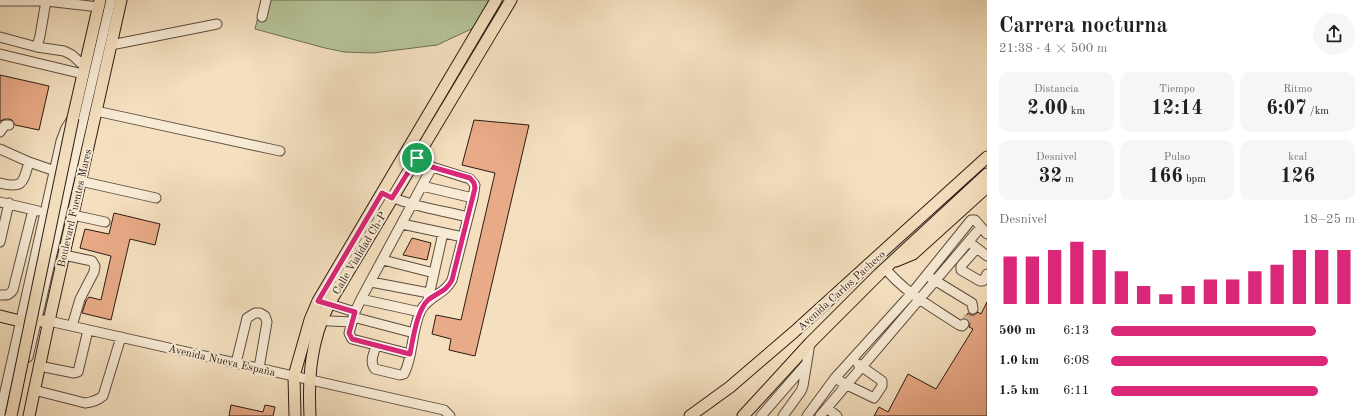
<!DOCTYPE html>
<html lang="es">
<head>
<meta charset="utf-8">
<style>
  :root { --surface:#fff; --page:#f6f6f6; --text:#202124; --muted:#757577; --accent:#db2777 }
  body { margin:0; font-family:"Old Standard TT",serif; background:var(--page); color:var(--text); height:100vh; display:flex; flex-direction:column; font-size:15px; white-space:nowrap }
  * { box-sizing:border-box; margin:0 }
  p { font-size:13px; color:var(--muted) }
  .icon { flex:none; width:22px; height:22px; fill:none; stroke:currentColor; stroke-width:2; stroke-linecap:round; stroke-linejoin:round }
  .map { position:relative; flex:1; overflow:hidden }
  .panel { display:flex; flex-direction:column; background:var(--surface); width:380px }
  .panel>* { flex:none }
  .pin { position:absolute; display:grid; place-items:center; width:34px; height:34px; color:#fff; margin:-17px; border:2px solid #fff; border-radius:50%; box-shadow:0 1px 4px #0007 }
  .round { display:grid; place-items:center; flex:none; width:42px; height:42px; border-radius:21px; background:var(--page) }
  .summary { display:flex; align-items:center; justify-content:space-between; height:68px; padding:0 12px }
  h1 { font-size:22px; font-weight:600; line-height:30px }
  .metrics { display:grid; grid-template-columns:repeat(3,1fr); gap:6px; height:68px; padding:4px 12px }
  .metrics div { display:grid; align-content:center; border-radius:10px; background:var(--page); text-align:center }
  .metrics b { font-size:20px; font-weight:600 }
  .metrics small { font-size:11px; font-weight:400 }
  .metrics p { font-size:11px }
  .chart { height:112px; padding:8px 12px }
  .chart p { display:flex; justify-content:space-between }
  .chart svg { width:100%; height:72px; margin-top:4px; stroke:var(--accent); stroke-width:6 }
  ul { padding:0 12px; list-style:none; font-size:13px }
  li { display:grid; grid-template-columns:64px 48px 1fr; align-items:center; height:30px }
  li i { height:10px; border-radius:5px; background:var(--accent) }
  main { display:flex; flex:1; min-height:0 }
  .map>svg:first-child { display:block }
  .green { fill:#b5c397; stroke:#716f56 }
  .building { fill:#e9aa87; stroke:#2d1b14 }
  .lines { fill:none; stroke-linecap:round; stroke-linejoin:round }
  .minor-tunnel { stroke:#ccb99d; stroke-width:9; stroke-dasharray:9 4.5; stroke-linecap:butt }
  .minor-casing { stroke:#5f4c3f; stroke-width:11 }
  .major-casing { stroke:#2d1b14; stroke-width:13 }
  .minor { stroke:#f8ebd5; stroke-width:9 }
  .major { stroke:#f4e0bf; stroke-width:11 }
  .major-bridge-casing { stroke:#2d1b14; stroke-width:13; stroke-linecap:butt }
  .major-bridge { stroke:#f4e0bf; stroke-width:11 }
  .route-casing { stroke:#fff; stroke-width:8 }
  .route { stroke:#db2777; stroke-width:5 }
  .labels { text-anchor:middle; stroke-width:4; stroke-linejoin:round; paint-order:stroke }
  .street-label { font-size:11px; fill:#2d1b14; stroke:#f8ebd5 }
</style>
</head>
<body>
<main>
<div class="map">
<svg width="987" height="416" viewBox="0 0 987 416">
  <rect width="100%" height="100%" fill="#f4e0bf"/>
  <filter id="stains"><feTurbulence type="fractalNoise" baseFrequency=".005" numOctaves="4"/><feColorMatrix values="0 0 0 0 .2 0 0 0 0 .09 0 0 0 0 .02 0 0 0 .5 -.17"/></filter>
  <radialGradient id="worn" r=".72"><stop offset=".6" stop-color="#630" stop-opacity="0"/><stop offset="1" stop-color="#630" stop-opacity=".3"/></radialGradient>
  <path class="green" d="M262,0H495L482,24L437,45L373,53L344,52L325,48L255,29Z"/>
  <path class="building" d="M0,75L49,86L39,130L15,125L12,120L9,119H5L0,121Z
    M474,120L529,125L475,356L449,350L451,339L432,334L436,315L461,320L495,173L462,165Z
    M114,213L160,224L155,245L130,239L111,320L82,313L86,301L89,297L101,300L111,256L80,248L85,229L109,234Z
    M412,238L431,243L427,260L403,255Z
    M987,302V416H874L879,407L888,412L908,374L936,389L973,329L969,327L970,323L968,320L965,318L968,313L971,315H974L978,312L981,314Z
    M231,405L263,412L265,405L275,407L273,416H229Z"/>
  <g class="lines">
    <path class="minor-tunnel" d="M964,324L973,309"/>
    <g class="minor-casing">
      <path id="minor" d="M0,1H46
        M262,17L266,0
        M0,37L37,47
        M111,45L217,24
        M0,54L83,74
        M84,66L72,55L64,51L37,47L40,36L46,1L99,7
        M96,111L280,151
        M0,132L5,125H9
        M0,149L29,162
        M406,151L432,167L361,299L355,312L349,333L352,339L410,354
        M80,181L156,198
        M0,183C24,189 23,182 29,162L55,171
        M422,186L473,198
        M382,193C409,206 440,210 468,217
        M0,202L38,211
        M73,215L105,222
        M402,224L463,237
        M0,242L9,203
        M973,245L987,256
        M977,248L961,266V270L980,281H983L987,274
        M64,255L92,261L95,266L94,272L80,299L72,326
        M383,260L434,273
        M885,268C904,292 933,308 959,325L962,326L964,324
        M931,278L972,303L973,309
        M371,282L429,293
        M0,295C6,295 9,296 13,290L33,210
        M361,299L420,312
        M428,300L443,233
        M323,302L355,312
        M353,317L414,333
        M310,320L352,322
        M49,321L444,410L450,416
        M376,346C374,353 369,362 375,369L400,375L404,374C414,355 411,330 421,310C430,295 444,295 452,280L473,198L475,185L470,179L432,167
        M28,357L111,0
        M236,363L247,318L255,313H260L265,316L267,322L259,368
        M39,366L74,373L78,372L88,330
        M835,378L847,385L872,397L874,398L882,386V381L858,364
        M34,390L85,403C92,402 97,401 103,396L121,337
        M827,408L837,416
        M0,414L61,141L66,128L72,119
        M761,416L807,363
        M783,416L801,391L803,386L810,343
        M807,416L835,378L912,293L971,220H975L987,234
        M820,416L981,227"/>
    </g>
    <g class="major-casing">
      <path id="major" d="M73,118L100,0
        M896,261L913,254L987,187
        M0,316L20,321H49
        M29,416L49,321L121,0
        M295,416L294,376L310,320L318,301L496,0
        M310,416C308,376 311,340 329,304L511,0
        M690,416L730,387L794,332L987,157
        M743,416L810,343L879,274L987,174"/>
    </g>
    <use href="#minor" class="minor"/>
    <use href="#major" class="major"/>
    <g class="major-bridge-casing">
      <path id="major-bridge" d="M11,416L73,118"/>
    </g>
    <use href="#major-bridge" class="major-bridge"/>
  </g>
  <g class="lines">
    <g class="route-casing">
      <path id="route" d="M417,158L432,167L470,178L474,183L475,188L452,280C446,292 438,292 428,300C417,310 413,339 410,354L352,339L349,333L355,312L318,301L382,193L392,198Z"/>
    </g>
    <use href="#route" class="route"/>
  </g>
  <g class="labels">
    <g class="street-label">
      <text transform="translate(74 208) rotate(-77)" y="4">Boulevard Fuentes Mares</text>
      <text transform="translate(359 253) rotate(-59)" y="4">Calle Vialidad Ch-P</text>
      <text transform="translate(841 290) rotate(-42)" y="4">Avenida Carlos Pacheco</text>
      <text transform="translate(222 360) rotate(13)" y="4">Avenida Nueva España</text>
    </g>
  </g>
  <rect width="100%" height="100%" filter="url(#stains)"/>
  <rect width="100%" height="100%" fill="url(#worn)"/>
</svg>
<div class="pin" style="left:417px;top:158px;background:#1e9e55"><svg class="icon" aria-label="arrive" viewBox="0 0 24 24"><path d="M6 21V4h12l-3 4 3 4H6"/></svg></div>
</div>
<section class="panel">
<div class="summary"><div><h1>Carrera nocturna</h1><p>21:38 · 4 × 500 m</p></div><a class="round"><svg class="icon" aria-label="share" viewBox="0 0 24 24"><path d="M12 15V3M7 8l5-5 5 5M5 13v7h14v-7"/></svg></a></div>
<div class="metrics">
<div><p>Distancia</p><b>2.00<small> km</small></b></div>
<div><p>Tiempo</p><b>12:14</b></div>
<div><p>Ritmo</p><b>6:07<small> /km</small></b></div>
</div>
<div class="metrics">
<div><p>Desnivel</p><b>32<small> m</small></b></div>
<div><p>Pulso</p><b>166<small> bpm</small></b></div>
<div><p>kcal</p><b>126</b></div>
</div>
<div class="chart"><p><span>Desnivel</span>18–25 m</p>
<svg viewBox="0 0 160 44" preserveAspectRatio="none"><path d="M5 44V15M15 44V15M25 44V11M35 44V6M45 44V11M55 44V24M65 44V33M75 44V38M85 44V33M95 44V29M105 44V29M115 44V24M125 44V20M135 44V11M145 44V11M155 44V11"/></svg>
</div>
<ul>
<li><b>500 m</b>6:13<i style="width:84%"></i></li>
<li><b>1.0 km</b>6:08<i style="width:89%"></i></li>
<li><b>1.5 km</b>6:11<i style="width:85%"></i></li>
</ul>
</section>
</main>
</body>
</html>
